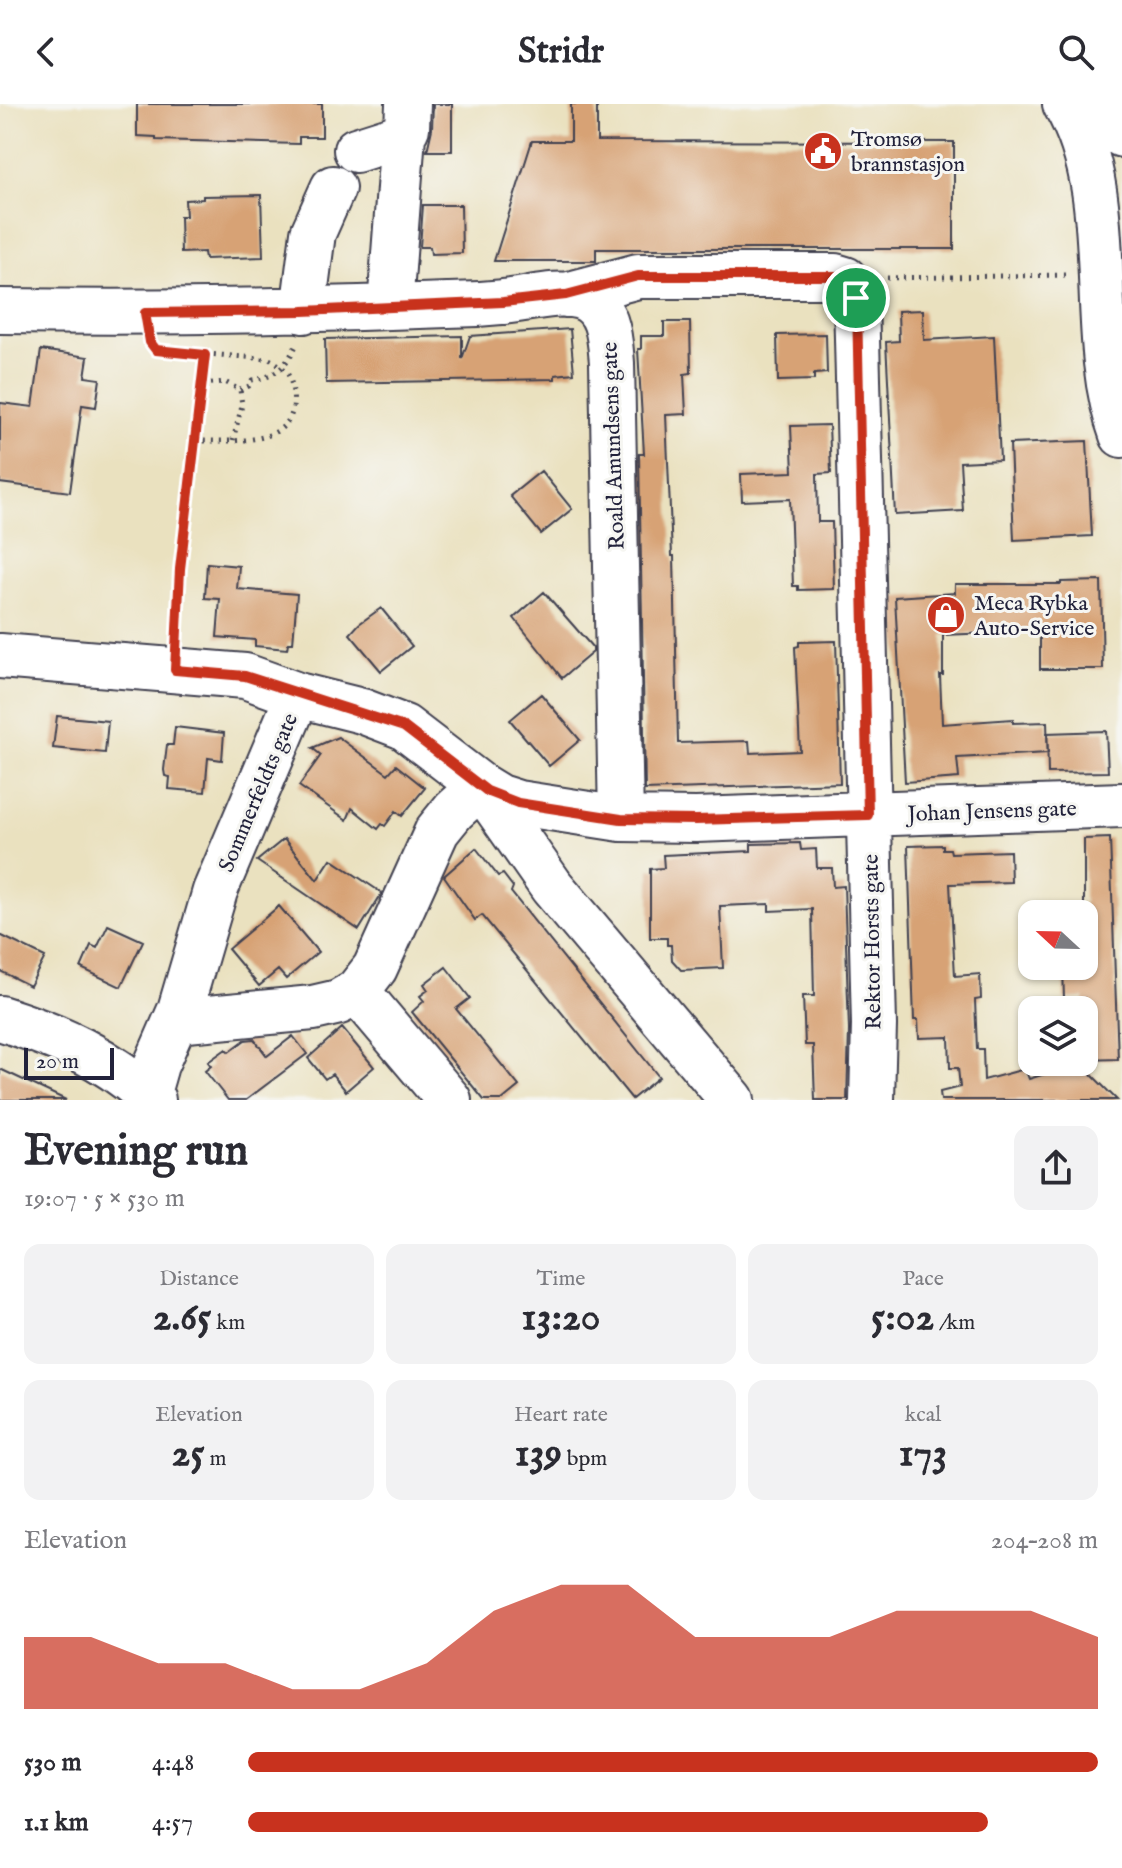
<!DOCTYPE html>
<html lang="en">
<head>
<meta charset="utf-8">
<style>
  :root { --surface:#fff; --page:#f2f2f3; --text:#2b2b33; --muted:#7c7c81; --accent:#c8321e }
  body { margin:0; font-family:"IM FELL English",serif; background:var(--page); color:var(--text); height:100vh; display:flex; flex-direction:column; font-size:30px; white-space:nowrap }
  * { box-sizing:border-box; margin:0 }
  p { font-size:26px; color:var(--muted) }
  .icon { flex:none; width:44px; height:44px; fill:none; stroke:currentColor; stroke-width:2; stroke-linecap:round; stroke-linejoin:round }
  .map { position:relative; height:996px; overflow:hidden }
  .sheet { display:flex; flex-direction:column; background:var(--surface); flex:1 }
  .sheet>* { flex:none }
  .needle { width:52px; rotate:292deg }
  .fabs { position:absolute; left:1018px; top:796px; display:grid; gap:16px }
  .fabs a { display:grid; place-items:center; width:80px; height:80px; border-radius:16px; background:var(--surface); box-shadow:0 2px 6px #0004; font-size:40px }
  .scale { position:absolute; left:24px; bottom:20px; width:90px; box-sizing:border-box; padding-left:8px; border:4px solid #22223b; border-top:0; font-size:22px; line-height:28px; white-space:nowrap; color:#22223b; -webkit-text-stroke:6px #f6f6f2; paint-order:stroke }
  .pin { position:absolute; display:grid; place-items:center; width:68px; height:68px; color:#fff; margin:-34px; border:4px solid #fff; border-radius:50%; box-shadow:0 2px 8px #0007 }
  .round { display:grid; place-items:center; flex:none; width:84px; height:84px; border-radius:16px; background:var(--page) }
  .summary { display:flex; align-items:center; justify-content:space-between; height:136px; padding:0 24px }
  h1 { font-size:44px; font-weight:800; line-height:60px }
  .stats { display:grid; grid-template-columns:repeat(3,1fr); gap:12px; height:136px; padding:8px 24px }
  .stats div { display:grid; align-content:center; border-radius:16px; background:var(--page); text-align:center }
  .stats b { font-size:40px; font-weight:800 }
  .stats small { font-size:22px; font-weight:400 }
  .stats p { font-size:22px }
  .chart { height:224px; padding:16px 24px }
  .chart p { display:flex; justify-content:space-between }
  .chart svg { width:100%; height:144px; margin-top:8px; fill:var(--accent); opacity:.7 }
  ul { padding:0 24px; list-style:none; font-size:26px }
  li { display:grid; grid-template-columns:128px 96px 1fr; align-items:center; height:60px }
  li i { height:20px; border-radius:10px; background:var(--accent) }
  header { display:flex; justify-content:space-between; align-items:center; height:104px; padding:0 24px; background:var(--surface); font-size:36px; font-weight:800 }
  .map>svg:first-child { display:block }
  .building { fill:#d7a274 }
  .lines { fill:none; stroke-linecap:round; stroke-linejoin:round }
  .minor-casing { stroke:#403f4f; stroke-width:48 }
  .path { stroke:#403f4f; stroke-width:5; stroke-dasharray:2 6; stroke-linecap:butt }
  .minor { stroke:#fff; stroke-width:44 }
  .route-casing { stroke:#fff; stroke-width:16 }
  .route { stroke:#c8321e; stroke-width:10 }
  .labels { text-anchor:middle; stroke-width:6; stroke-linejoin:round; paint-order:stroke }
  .poi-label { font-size:22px; fill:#22223b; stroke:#f6f6f2; text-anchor:start }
  .street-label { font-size:22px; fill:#22223b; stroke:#f6f6f2 }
</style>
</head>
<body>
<header><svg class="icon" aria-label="back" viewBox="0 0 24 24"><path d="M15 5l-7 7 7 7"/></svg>Stridr<svg class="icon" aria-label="search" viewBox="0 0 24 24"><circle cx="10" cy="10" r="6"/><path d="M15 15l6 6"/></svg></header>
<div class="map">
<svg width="1122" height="996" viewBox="0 0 1122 996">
  <rect width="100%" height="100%" fill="#f6f6f2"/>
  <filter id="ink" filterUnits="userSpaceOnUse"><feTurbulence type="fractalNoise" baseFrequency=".0125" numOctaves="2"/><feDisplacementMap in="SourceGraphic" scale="16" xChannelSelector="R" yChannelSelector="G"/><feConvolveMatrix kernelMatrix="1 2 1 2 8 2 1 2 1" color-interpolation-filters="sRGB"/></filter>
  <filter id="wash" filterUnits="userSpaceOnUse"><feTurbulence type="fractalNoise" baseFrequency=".006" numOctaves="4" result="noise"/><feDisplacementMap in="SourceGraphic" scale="32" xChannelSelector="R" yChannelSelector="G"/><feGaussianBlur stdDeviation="1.8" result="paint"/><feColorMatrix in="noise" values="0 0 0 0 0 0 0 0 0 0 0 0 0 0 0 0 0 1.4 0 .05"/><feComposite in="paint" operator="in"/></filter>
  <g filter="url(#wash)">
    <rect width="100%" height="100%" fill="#eae1bf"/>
    <g id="blocks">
      <path class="building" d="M137,0H322V33H299V40L156,36V33L137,32Z
        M433,0H452V47H427L432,25Z
        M571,0H597V37L954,38V145H596V157H494L532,37H571Z
        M261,91L263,153L205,155L204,148L181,149L180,112H186L185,96L203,95V92Z
        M423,101H461L462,149L431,150L430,143H420Z
        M923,206L924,236L994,232L1000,356L960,358L963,407L895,411L886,238L899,237L898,207Z
        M664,218H690L691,269L684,270L686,310L666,311L672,452H674L678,639L749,637L750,649L800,647L795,543L799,542V538L836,537L840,679L645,686L639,350H644L638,245H641V232H664Z
        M570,225L574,269L555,271V275L326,279L325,235L462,232V255L470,232Z
        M826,230L827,269L814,270V276L778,277L777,231Z
        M41,246L88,253L85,273L100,275L96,303L82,301L70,388L0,379V299L33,303Z
        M829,321L831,369L817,370L818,418H832L834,485L798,486V482H793L790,395L742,397L741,370L793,368L791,322Z
        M1087,337L1092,432L1014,436L1010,340Z
        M541,367L572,405L541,430L510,392Z
        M207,459L239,462L237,485L297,490L293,539H288L287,545L255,542V536L217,533L220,495L205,494Z
        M1101,477L1103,565H1040V527L943,531V571H940L942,620L1013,615V619L1047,618L1048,649L957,654L959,674L905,678L895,493L955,489V480H1061V478Z
        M544,488L593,544V548L562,574L514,514Z
        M381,504L412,542L381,567L350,530L359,520Z
        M541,590L580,636L549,662L510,616Z
        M57,612L108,617L105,649L53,644Z
        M175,623L224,629L222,656L208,654L205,688L169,685L170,673L165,672L164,666L167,641H173Z
        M1106,627L1108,668L1048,669L1047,629Z
        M338,633L388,670L396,661L425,684L402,712L396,707L385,722L382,720L378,725L352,704L347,716L299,682L321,651L312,644Z
        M1110,734L1118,955L1084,956V894L1064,895L1063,862H1084V735Z
        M284,735L317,776L331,755L382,789L359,826L257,757Z
        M800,739L801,746L816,745L817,764H832L833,783L844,782L849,926L847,996H815L813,941H805L803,892H814L812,805L769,807V800L720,802L723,864L681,866L672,856L671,841H667V834H650V765L664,764L663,751L751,747V740Z
        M943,741V745H950L951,749L1010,747L1011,778L950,780L955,872L980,870L981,895L975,896L977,945H983L984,976L1025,965L1029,975L1080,959L1117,996H941L940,988L960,983L958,964H950L949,933L919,934L918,916H914L908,742Z
        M476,744L498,772L503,770L513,783L511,788L659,973L632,995L482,811L475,816L444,772Z
        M279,802L318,848L286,875L278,866L259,882L228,845Z
        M108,821L143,837L121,883L81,864L91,841L97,844Z
        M0,831L45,853L30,882L0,867Z
        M446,863L470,894L456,905L519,982L502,996H484L412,908L424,897L420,892L428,886L424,880Z
        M342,924L374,963L346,987L332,970L325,975L308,954Z
        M293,932L307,950L246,996H228L205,967L211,962L208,958L226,945L229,948L245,936L254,935L267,952Z
        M0,965L66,996H0Z"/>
    </g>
  </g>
  <g filter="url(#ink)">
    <use href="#blocks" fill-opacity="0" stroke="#403f4f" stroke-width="2"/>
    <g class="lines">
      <g class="minor-casing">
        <path id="minor" d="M1065,0C1122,97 1084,228 1122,331
          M1108,0L1122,31
          M356,46L403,31L407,24L408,0
          M566,191L638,172H835L845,175L856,194L874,921L872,996
          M390,203L403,31
          M0,207C150,209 299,207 448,201C466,201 485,200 503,198C527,196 557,186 581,193C609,202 610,235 612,259L621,715
          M303,207L313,129L333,84
          M0,552L245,572L298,591
          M357,887L449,996
          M0,914C60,933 107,953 153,996
          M176,917L313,904L339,898L357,887L375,864L437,727L454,706L481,682L499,693L518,699L621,715L696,716L1122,701
          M146,996L156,961L180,906L215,787L298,591L362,607L404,623L481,682L552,783L732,996"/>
      </g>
      <path class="path" d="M887,174L1065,171
        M158,246L269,255C285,263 291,270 293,289C300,345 231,336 195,337
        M203,280L225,278L240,286
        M240,286L249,282L252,276C278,273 286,261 297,240
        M233,336L242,301L240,286
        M177,532L180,465L205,251"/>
      <use href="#minor" class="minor"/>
    </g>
  </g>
  <g class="lines" filter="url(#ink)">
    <g class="route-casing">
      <path id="route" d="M638,172H835C849,176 856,186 857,201L868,711L696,716L621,715L518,699L487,687L404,623L245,572L175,566L180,465L205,251L156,246L150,238L145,209L303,207L503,198L566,191Z"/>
    </g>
    <use href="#route" class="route"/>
  </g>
  <defs>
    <g id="civic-disc" transform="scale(2)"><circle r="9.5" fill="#c8321e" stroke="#f6f6f2"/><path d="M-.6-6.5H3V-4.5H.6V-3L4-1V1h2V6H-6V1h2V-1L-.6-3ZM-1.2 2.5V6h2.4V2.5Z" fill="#fff"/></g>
    <g id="shop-disc" transform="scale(2)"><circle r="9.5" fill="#c8321e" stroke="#f6f6f2"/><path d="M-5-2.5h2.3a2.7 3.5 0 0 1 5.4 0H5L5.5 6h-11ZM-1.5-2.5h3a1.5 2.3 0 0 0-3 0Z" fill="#fff"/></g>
  </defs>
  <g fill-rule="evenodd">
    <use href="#civic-disc" x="823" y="47"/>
    <use href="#shop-disc" x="946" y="511"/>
  </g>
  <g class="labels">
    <g class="poi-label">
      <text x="851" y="42">Tromsø<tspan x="851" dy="25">brannstasjon</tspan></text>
      <text x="974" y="506">Meca Rybka<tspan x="974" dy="25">Auto-Service</tspan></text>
    </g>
    <g class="street-label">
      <text transform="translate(612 342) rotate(-92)" y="8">Roald Amundsens gate</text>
      <text transform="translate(257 688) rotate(-67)" y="8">Sommerfeldts gate</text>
      <text transform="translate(992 706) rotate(-2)" y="8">Johan Jensens gate</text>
      <text transform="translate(871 838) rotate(-91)" y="8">Rektor Horsts gate</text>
    </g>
  </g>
</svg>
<div class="fabs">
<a><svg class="needle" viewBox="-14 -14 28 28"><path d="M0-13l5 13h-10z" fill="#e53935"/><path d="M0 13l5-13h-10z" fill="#7c7c81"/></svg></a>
<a><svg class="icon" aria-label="layers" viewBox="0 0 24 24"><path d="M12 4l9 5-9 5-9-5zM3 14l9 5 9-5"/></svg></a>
</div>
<div class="scale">20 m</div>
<div class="pin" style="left:856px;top:194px;background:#1e9e55"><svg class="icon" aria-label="arrive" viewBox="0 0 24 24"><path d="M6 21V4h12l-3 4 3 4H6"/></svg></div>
</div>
<section class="sheet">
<div class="summary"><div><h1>Evening run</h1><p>19:07 · 5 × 530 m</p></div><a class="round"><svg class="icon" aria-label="share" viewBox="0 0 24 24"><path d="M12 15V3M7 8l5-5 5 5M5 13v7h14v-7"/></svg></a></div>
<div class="stats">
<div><p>Distance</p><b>2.65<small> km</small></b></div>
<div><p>Time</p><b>13:20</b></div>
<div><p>Pace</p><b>5:02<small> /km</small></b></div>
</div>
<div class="stats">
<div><p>Elevation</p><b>25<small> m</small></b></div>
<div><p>Heart rate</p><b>139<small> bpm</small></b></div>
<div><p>kcal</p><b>173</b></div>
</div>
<div class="chart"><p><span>Elevation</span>204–208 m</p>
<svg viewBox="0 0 160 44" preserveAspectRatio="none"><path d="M0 44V22L10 22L20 30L30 30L40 38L50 38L60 30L70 14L80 6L90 6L100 22L110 22L120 22L130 14L140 14L150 14L160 22V44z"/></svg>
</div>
<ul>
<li><b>530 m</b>4:48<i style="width:100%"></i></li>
<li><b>1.1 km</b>4:57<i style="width:87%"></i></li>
</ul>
</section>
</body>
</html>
